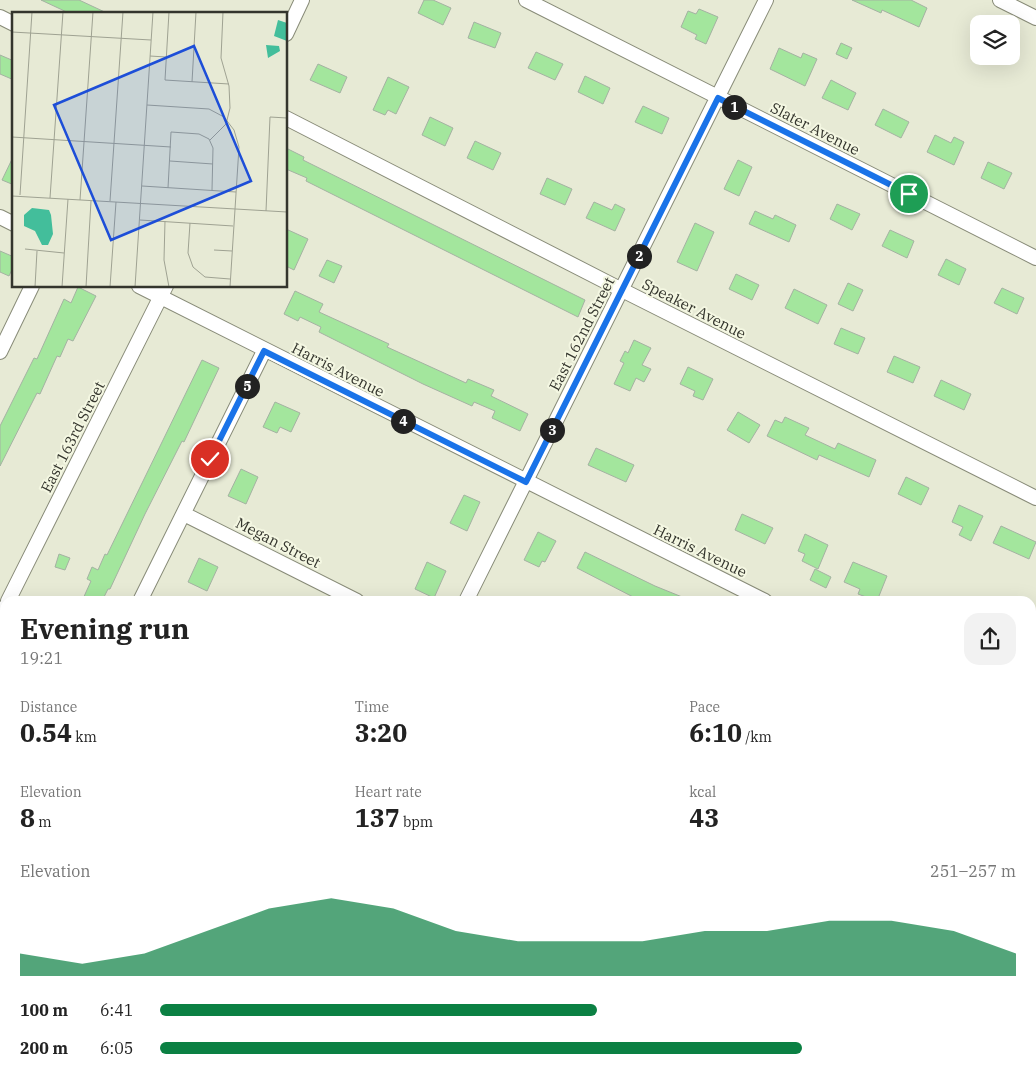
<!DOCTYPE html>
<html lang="en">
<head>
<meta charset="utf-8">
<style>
  :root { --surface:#fff; --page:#f2f2f2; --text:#222; --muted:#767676; --accent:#0b8043 }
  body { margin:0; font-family:"IBM Plex Serif",serif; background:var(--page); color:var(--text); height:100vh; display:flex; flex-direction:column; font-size:19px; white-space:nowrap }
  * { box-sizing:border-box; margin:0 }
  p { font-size:16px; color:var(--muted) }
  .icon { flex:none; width:28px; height:28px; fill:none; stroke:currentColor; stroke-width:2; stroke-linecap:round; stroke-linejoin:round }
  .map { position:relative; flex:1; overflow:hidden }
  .side { position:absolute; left:0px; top:596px; width:1036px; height:481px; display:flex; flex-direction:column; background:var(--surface); border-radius:15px 15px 0 0; box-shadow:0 5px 20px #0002 }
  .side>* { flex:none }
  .tools { position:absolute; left:970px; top:15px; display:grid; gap:10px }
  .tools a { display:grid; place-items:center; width:50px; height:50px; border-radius:10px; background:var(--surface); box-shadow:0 5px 20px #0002; font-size:25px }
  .pin { position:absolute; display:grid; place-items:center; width:42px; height:42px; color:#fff; margin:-21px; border:2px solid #fff; border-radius:50%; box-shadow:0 1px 5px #0007 }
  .km { position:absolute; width:25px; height:25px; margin:-12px; border-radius:50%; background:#222; color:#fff; font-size:14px; line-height:25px; text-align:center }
  .round { display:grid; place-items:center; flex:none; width:52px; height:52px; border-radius:15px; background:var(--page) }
  .head { display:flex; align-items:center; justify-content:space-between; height:85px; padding:0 20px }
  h1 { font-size:28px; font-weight:700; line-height:38px }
  .figures { display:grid; grid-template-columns:repeat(3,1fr); gap:8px; height:85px; padding:5px 20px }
  .figures div { display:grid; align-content:center }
  .figures b { font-size:25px; font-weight:700 }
  .figures small { font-size:14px; font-weight:400 }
  .figures p { font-size:14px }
  .chart { height:140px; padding:10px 20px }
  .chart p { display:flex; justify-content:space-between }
  .chart svg { width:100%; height:90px; margin-top:5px; fill:var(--accent); opacity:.7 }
  ul { padding:0 20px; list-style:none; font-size:16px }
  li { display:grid; grid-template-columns:80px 60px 1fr; align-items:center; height:38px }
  li i { height:12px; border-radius:6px; background:var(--accent) }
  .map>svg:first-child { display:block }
  .building { fill:#a3e69d; stroke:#a4b2a2 }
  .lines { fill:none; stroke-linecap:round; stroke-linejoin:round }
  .minor-casing { stroke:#888b78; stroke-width:16 }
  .minor { stroke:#fff; stroke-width:14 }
  .route-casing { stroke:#fff; stroke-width:10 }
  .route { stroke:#1a73e8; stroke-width:6 }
  .labels { text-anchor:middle; stroke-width:4; stroke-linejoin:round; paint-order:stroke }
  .street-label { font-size:15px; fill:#34352d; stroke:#f4f7e2 }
  .inset-road { fill:none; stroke:#9fa292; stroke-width:1 }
  .view { fill:#1d4ed8; fill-opacity:0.15; stroke:#1d4ed8; stroke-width:2.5 }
  .inset-edge { fill:none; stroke:#34352d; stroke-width:2.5 }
</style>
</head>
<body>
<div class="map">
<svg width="1036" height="1077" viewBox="0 0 1036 1077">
  <rect width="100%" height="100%" fill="#e7ead5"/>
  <path class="building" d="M41,0H79L109,14H71Z
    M424,0H433L451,8L443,25L418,13Z
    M852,0H911L927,8L919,27L882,10L881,13Z
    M699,9L718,17L706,44L695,39L697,35L681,27L688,11L696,14Z
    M474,22L501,33L495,48L468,38Z
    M841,43L852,48L847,59L836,54Z
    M779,48L801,58L803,53L817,59L805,86L770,69Z
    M536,52L563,64L555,80L528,68Z
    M0,55L14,61V80L0,74Z
    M318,64L347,77L340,93L310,80Z
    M585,76L610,88L603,104L578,92Z
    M388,77L409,87L396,114L388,110L385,115L373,110Z
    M831,80L856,93L848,110L822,98Z
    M643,106L669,118L662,134L635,122Z
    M883,109L909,122L901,138L875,125Z
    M430,117L453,128L445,146L422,135Z
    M935,135L951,143L954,137L964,142L954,165L927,152Z
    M475,141L501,153L493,170L467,158Z
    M286,148L304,157L303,160L585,300L578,317L306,181L307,178L286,169Z
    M14,155V185L2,180Z
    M738,160L752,167L739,196L724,189Z
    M988,162L1012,173L1004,189L981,178Z
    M547,178L572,189L565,205L540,194Z
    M594,202L612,210L615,204L625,209L615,231L586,218Z
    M837,204L860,214L852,230L830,219Z
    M755,211L773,219L775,215L796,225L789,242L749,224Z
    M695,223L714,232L697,271L677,262Z
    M286,229L308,239L294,270L286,266Z
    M890,230L914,241L907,258L882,246Z
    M0,251L14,257V265L9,276L0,272Z
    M946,259L966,269L959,285L938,275Z
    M327,260L342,266L334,283L319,276Z
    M736,274L759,285L752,300L729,289Z
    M848,283L863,290L853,311L838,304Z
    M78,287L96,296L73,341L68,339L60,357L57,356L40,394L37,393L0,466V426L34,358L37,359L64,299L71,303Z
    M1002,288L1024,298L1017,314L994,303Z
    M794,289L827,305L818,324L785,308Z
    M295,291L323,304L319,312L389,344L387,347L466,383L468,379L494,390L491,396L528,414L520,431L492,418L495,411L474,402L472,406L423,384L319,332L321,327L300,317L298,321L284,314Z
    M841,328L865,338L858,354L834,344Z
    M634,340L651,348L642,365L651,369L644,382L636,378L630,391L614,384L624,363L620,361L625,351L628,353Z
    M894,356L920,367L913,383L887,372Z
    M202,360L219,368L184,442L182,441L145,514L110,589H108L102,601H82L91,581L87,579L92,567L98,570L105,554L107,555Z
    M688,367L713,379L703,400L693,396L695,391L680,384Z
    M941,380L971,394L964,410L934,396Z
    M275,402L300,413L291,432L280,427L277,433L263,427Z
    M738,412L760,425L749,443L727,430Z
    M785,417L809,428L805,435L835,449L838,443L876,460L869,477L819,455L817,460L767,436L775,420L782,423Z
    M596,448L634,465L626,482L588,465Z
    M241,469L258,477L246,504L228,496Z
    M906,477L929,488L921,505L898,494Z
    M464,495L480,502L467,531L450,523Z
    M959,505L983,516L971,541L959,535L963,527L952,522Z
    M742,514L773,528L765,544L735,530Z
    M1001,526L1036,542L1029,559L993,543Z
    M538,532L556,541L545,562L542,561L539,567L524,560Z
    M805,534L828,545L818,569L802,561L805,554L798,551Z
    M585,552L655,586L692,601H648L638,597L637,599L577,568Z
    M59,554L70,558L65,570L55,567Z
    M199,558L218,567L207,591L188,582Z
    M427,562L446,571L434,598L415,589Z
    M853,562L887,576L877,601L858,594L860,589L844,582Z
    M815,569L831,577L826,588L810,580Z"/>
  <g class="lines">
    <g class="minor-casing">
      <path id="minor" d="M526,0L1036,258
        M1000,0L1036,18
        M0,17L14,24
        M286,34L302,0
        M286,118L622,290L1036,498
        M0,217L14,224
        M139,286L765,601
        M0,352L32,286
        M184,514L357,601
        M8,601L166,286
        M140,601L264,351
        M466,601L766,0
        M0,617L5,607
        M1031,734L1036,736
        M1031,863L1036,865
        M0,884L5,874
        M0,962L5,965
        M221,1072L230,1077
        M444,1072L448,1077
        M1025,1072L1034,1077
        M488,1077L496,1072
        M755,1077L757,1072"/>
    </g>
    <use href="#minor" class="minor"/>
  </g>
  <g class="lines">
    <g class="route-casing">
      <path id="route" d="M210,459L264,351L526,482L718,98L909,194"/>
    </g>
    <use href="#route" class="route"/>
  </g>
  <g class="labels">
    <g class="street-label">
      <text transform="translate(815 129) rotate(27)" y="5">Slater Avenue</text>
      <text transform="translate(694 309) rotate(27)" y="5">Speaker Avenue</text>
      <text transform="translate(582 334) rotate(-63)" y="5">East 162nd Street</text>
      <text transform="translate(338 370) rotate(27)" y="5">Harris Avenue</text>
      <text transform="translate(73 437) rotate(-63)" y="5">East 163rd Street</text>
      <text transform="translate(278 543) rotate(27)" y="5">Megan Street</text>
      <text transform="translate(700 551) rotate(26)" y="5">Harris Avenue</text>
    </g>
  </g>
  <g transform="translate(12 12)">
    <rect width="275" height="275" fill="#e7ead5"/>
    <path d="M266,8L275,11V29L262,24ZM254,33L267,34L268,39L256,46ZM20,196L37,198L39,203L41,222L36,233H30L23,219L12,214V203Z" fill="#43be9b"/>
    <path class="inset-road" d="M157,0L153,68L217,72M0,20L139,28M138,44L154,45M180,70L184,0M135,93L197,97L212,105L222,118L227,135L218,275M0,125L159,135M198,128L214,112L218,96L217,74L209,46L211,0M158,149L201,152M130,174L224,180M156,176L159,120L187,122L197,127L201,136L200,178M8,183L20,0M0,184L275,200M38,186L51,0M68,188L81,0M98,189L111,0M254,199L258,105L275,106M128,208L221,214M153,209L152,248L157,275M178,211L176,241L181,255L193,265L218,267M13,237L52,241M202,238L220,239M23,275L25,239M50,275L56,187M74,275L79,189M98,275L104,190M123,275L141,0"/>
    <path class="view" d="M182,34L239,169L99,228L42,93Z"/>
    <rect width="275" height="275" class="inset-edge"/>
  </g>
</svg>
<div class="tools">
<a><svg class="icon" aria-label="layers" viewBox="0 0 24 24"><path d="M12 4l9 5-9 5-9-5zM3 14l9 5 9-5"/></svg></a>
</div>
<div class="pin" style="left:909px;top:194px;background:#1e9e55"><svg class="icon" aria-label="arrive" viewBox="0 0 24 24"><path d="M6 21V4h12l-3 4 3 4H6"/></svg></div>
<div class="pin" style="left:210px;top:459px;background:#d93025"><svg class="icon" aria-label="check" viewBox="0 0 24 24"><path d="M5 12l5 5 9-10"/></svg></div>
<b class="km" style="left:734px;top:107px">1</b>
<b class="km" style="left:639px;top:256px">2</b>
<b class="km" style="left:552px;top:430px">3</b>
<b class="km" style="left:403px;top:421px">4</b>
<b class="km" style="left:247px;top:386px">5</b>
<section class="side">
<div class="head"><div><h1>Evening run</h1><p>19:21</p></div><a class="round"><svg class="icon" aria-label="share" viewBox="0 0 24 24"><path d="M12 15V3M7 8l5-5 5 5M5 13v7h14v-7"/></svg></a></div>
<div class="figures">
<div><p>Distance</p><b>0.54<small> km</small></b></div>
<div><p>Time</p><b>3:20</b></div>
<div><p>Pace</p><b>6:10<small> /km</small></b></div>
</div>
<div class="figures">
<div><p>Elevation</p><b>8<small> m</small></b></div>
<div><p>Heart rate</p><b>137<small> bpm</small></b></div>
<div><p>kcal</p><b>43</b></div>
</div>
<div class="chart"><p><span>Elevation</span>251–257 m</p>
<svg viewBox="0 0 160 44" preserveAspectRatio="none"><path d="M0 44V33L10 38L20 33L30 22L40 11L50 6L60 11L70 22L80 27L90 27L100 27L110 22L120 22L130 17L140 17L150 22L160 33V44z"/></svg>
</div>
<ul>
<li><b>100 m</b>6:41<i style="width:51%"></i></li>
<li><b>200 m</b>6:05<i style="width:75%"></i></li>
</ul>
</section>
</div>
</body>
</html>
